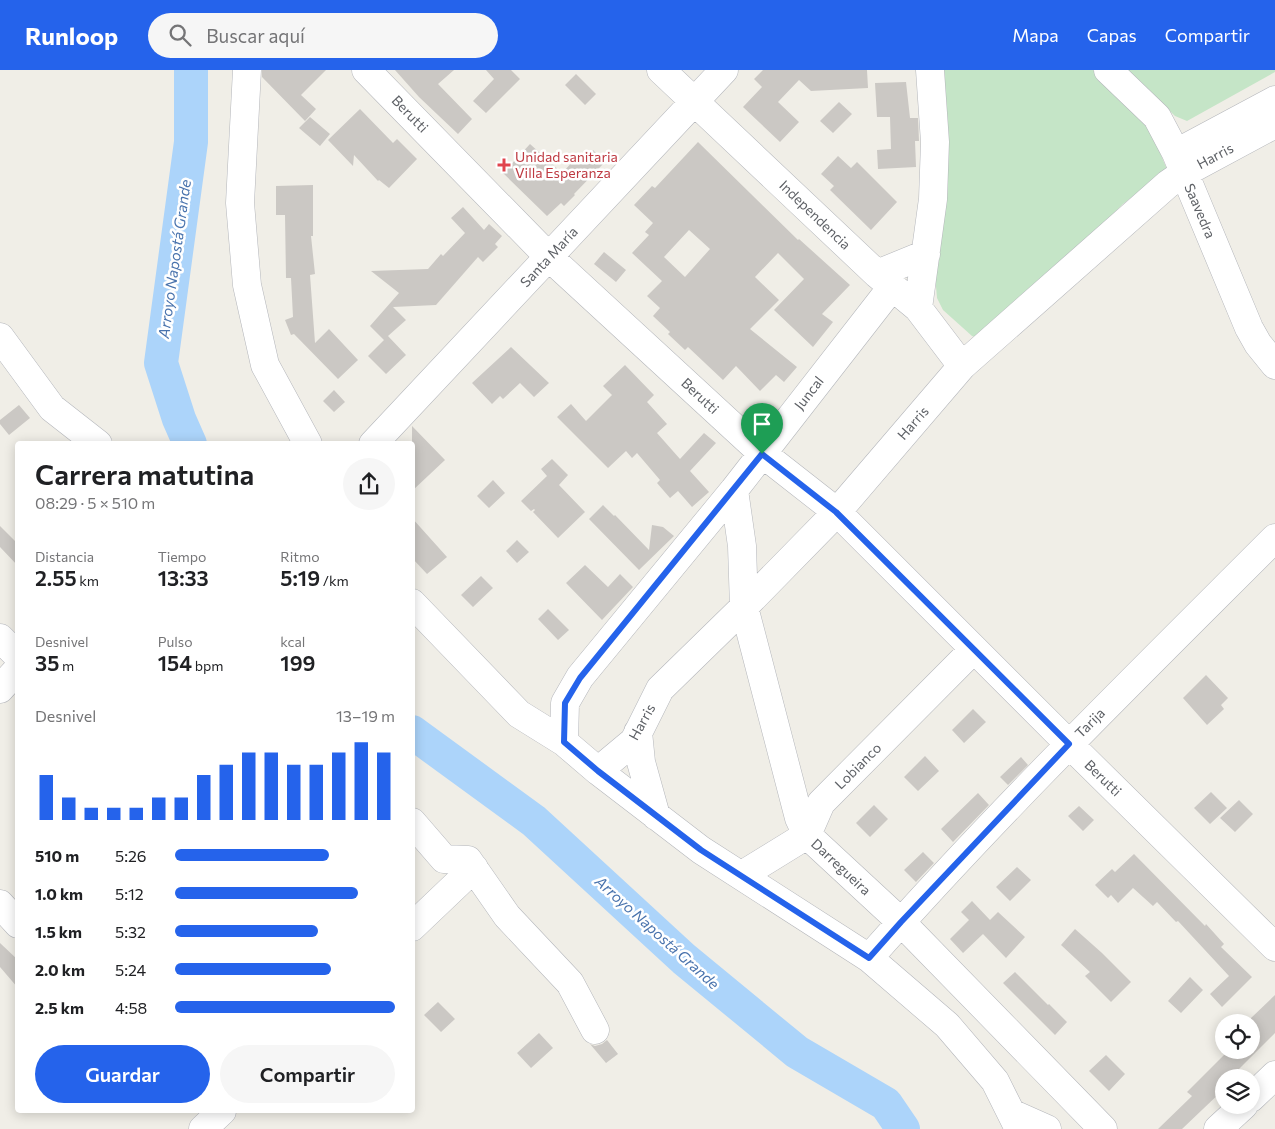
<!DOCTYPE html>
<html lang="es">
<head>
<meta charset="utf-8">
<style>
  :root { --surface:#fff; --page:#f6f6f6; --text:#202124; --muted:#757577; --accent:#2563eb }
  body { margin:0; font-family:Commissioner,sans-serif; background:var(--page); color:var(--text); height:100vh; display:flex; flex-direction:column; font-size:19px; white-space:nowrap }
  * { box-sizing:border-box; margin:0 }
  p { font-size:16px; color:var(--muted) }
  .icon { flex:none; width:28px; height:28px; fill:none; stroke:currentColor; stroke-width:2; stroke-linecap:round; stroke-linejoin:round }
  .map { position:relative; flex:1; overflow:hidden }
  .sheet { position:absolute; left:15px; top:371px; width:400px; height:672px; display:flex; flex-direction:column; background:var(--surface); border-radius:5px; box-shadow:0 2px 12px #0003 }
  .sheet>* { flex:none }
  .buttons { position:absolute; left:1215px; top:944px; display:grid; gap:10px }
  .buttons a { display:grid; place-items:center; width:45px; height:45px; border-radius:50%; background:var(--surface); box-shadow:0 2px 12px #0003; font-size:25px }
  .pin { position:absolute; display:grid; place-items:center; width:42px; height:42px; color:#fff; margin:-51px -21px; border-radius:50% 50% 50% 0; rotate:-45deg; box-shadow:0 0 5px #0007 }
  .pin .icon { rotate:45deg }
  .round { display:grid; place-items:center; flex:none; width:52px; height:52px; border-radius:26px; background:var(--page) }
  .summary { display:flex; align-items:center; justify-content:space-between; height:85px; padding:0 20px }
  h1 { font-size:28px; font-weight:600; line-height:38px }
  .stats { display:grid; grid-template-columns:repeat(3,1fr); gap:8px; height:85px; padding:5px 20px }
  .stats div { display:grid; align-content:center }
  .stats b { font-size:21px; font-weight:600 }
  .stats small { font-size:14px; font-weight:400 }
  .stats p { font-size:14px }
  .chart { height:140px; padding:10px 20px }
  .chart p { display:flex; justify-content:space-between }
  .chart svg { width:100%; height:90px; margin-top:5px; stroke:var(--accent); stroke-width:6 }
  .action { display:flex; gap:10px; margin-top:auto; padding:10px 20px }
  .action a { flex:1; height:58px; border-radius:30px; background:var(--accent); color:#fff; font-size:20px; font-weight:600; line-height:58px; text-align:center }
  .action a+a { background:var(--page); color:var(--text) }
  ul { padding:0 20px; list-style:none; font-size:16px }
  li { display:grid; grid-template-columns:80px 60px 1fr; align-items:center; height:38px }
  li i { height:12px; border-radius:6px; background:var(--accent) }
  header { display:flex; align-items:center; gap:30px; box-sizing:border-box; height:70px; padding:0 25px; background:var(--accent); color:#fff }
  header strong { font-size:24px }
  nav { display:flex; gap:28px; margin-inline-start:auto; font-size:18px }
  .search { width:350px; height:45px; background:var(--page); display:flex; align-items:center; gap:12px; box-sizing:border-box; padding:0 18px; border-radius:28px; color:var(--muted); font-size:19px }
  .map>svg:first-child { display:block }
  .green { fill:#c5e5c7 }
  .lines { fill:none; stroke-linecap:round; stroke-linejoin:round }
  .river { stroke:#acd4fa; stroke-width:34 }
  .building { fill:#cbc8c4; fill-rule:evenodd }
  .minor-casing { stroke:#b4b6bb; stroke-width:29 }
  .minor { stroke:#fff; stroke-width:28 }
  .route-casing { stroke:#fff; stroke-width:10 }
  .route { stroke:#2563eb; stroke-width:6 }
  .health-dot { fill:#e0444e; stroke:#fff; stroke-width:2 }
  .labels { text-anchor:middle; stroke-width:5; stroke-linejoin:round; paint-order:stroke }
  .street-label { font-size:14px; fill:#5e6166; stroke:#fff }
  .health-label { font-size:14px; fill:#be3a42; stroke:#fff; text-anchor:start }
  .water-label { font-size:15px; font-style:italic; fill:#4973ad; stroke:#fff }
</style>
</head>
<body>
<header>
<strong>Runloop</strong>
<div class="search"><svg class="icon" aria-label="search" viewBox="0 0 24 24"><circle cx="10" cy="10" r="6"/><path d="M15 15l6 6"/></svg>Buscar aquí</div>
<nav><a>Mapa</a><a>Capas</a><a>Compartir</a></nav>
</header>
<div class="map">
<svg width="1275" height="1059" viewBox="0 0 1275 1059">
  <rect width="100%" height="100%" fill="#f0eee7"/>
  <path class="green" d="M942,0H1093L1142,49L1152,64L1169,104L1145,117L1123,134L992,265L978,268L972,266L943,240L937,228L935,205Z
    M1128,0H1275V2L1187,51L1175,46Z"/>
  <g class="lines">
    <path class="river" d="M190,374L179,349L161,293L191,72V0
      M412,662L534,751L684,889L797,982L886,1034L903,1059"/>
  </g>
  <path class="building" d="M262,0H326L301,25L316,39L305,51L262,7Z
    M395,0H454L438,14L472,49L458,64L419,27Z
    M486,0H511L520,9L486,43L473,31L494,9Z
    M763,0H867L868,18L811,21L799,10L778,32L799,52L780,72L743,37L762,17L754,9Z
    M576,4L596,24L585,35L565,15Z
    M906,12L910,48H918L919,71H915L916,97L878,99L877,80L891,79L890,47H877L875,13Z
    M839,32L852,44L833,63L820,51Z
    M360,39L393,73L397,69L417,89L389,118L379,110L378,111L354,85L353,96L328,70Z
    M310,47L330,64L320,76L299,58Z
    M698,72L798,170L799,169L850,215L822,244L833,252L813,277L774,240L804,209L778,183L755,207L779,230L750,259L797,297L784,312L776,305L760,321L736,296L723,310L688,277L685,280L668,264L670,262L653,246L660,238L647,226L662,211L632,183L649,165L645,162L653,153L634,135L652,116L655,118ZM689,160L710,179L685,207L664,187Z
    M530,74L562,103L578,86L582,90L593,80L605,92L574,124L575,125L564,136L561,133L547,146L503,103Z
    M838,86L851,98L857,92L897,132L871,160L830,120L834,116L821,104Z
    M313,115V166H311L315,204L310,205L315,273L329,259L358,290L338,309L294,264L291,265L285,250L293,247L291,208H286L285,145H276V116Z
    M463,137L484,160L489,154L502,166L495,174L498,177L483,192L478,187L436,235L393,237L406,250L388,266L406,285L386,304L368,286L384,270L370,256L399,223L371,201L428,199L441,184L443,186L465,163L451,148Z
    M604,182L626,200L616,212L594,194Z
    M511,277L549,313L534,327L520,313L503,329L500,326L492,334L472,313Z
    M625,295L654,325L647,332L667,354L657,363L680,389L704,363L716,373L690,401L709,422L692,437L678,421L670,428L657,413L660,410L637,383L632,388L626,381L608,398L557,347L571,334L586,351L612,325L603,316Z
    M334,320L345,332L334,342L323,331Z
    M19,335L30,348L9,365L0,354V350Z
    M412,356L445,390L412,421Z
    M552,389L568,405L559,415L585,442L558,468L533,442L535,440L534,439L531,441L521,431L547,406L541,399Z
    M493,410L505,423L489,438L477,426Z
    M603,435L614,446L615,445L649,480L652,455L663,457L674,466L639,500L589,449Z
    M412,448L447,487L427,504L412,488Z
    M0,456L18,474V496L0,477Z
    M517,470L529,482L517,493L506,481Z
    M585,495L608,517L620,504L633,517L602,550L566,513Z
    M481,506L493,518L473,537L461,525Z
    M548,539L569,560L558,570L538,549Z
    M1206,605L1228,628L1221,635L1224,639L1207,655L1183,628Z
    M973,639L986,652L964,673L952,660Z
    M925,686L939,701L918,721L904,707Z
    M1021,687L1028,695L1008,715L1000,707Z
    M1211,722L1227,738L1210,754L1194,738Z
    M978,723L989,735L953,772L941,759Z
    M1239,730L1253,744L1235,762L1220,748Z
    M874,735L888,749L870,767L856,753Z
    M1079,736L1094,750L1083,761L1068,746Z
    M923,782L934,793L916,812L904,800Z
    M1134,784L1205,856L1206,854L1224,874L1221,877L1252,907L1222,937L1210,924L1229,906L1178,851L1176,852L1157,832L1153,836L1133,818L1118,833L1111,825L1108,828L1095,815L1112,799L1115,802Z
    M1017,797L1031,810L1010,831L996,817Z
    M972,831L990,850L998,842L1025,867L1006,888L983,864L963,883L950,869L969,850L961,842Z
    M1075,859L1102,883L1131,912L1111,932L1085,906L1090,902L1061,875Z
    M0,873L18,890V918L0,897Z
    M1015,902L1048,935L1049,934L1067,952L1055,965L1003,913Z
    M1190,907L1203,920L1181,943L1168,931Z
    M1275,925V963L1230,1008H1224V1019L1182,1059H1158L1192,1026L1187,1022L1229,980H1251V948Z
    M438,932L455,949L441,962L424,945Z
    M539,963L553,978L531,998L517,983Z
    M607,970L618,984L606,993L590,974L595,976L602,974Z
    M1106,985L1125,1004L1109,1021L1089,1001Z"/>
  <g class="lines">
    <g class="minor-casing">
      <path id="minor" d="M247,0L240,133L247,215L265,295L308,374
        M366,0L549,187L763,384L837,442L1069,674L1275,877
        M661,0L877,204L918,238L962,296
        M1108,0L1157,47L1176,83L1249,258L1258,274L1275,295
        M1176,83L1275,30
        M877,204L926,184
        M918,238L933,129L935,72L930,0
        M0,267L52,338L98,374
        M373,374L724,0
        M734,420L742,476L744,537L799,748L807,765L901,852L1103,1059
        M412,533L519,644L564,672L598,701L701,780L869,888L947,955L995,1011L1019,1059
        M0,568L18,586
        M0,619L18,599
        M638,662L641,692L656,746
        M564,672L565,633L580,607L734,420L892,217
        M598,701L634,671L660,619L744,537L837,442L962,296L1168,114L1184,103L1275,54
        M412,752L444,789L468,790L507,846L570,913L595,960
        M742,805L807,765L821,733L973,580
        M0,834L18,854
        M412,857L474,798
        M869,888C998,742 1137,606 1275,468
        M1251,1028L1275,1005
        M1011,1043L1047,1059
        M203,1059L222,1041
        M1218,1059L1244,1035"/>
    </g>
    <use href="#minor" class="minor"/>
  </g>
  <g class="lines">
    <g class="route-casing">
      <path id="route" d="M762,384L836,442L1069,674L901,852L869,888L701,780L598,701L564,672L565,633L580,608Z"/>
    </g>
    <use href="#route" class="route"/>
  </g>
  <path class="health-dot" d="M501.5 87.5h5v5h5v5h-5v5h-5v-5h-5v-5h5z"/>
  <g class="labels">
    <g class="street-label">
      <text transform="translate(410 44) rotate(46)" y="5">Berutti</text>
      <text transform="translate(1215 86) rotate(-28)" y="5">Harris</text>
      <text transform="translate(1200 141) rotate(67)" y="5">Saavedra</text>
      <text transform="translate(815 145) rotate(44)" y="5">Independencia</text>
      <text transform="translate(549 187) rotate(-47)" y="5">Santa María</text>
      <text transform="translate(809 323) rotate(-52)" y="5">Juncal</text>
      <text transform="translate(700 326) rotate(43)" y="5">Berutti</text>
      <text transform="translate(913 353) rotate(-49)" y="5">Harris</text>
      <text transform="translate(642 652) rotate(-61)" y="5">Harris</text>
      <text transform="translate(1090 653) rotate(-45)" y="5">Tarija</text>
      <text transform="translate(858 696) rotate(-45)" y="5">Lobianco</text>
      <text transform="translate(1103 708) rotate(44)" y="5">Berutti</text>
      <text transform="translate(841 797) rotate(43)" y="5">Darregueira</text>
    </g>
    <g class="health-label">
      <text x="515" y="92">Unidad sanitaria<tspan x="515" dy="16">Villa Esperanza</tspan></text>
    </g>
    <g class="water-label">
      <text transform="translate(175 189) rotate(-82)" y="5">Arroyo Napostá Grande</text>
      <text transform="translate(657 863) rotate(42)" y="5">Arroyo Napostá Grande</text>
    </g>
  </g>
</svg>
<div class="buttons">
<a><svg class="icon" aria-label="locate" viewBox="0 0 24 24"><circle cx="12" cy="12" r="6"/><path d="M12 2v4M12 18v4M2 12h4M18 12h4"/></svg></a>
<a><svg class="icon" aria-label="layers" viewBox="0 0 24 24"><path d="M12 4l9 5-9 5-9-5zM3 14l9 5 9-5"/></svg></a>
</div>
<div class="pin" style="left:762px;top:384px;background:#1e9e55"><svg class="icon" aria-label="arrive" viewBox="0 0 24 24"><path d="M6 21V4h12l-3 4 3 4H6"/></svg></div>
<section class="sheet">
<div class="summary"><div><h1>Carrera matutina</h1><p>08:29 · 5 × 510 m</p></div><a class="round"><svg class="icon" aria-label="share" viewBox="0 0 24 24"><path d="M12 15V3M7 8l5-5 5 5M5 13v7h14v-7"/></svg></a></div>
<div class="stats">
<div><p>Distancia</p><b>2.55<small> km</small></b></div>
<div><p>Tiempo</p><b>13:33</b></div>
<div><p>Ritmo</p><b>5:19<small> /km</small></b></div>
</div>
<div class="stats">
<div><p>Desnivel</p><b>35<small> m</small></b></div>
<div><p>Pulso</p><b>154<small> bpm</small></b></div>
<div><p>kcal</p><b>199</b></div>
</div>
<div class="chart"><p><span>Desnivel</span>13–19 m</p>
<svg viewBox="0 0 160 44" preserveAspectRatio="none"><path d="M5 44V22M15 44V33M25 44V38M35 44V38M45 44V38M55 44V33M65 44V33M75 44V22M85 44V17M95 44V11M105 44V11M115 44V17M125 44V17M135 44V11M145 44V6M155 44V11"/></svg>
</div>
<ul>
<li><b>510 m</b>5:26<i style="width:70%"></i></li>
<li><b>1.0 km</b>5:12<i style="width:83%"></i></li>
<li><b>1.5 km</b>5:32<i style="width:65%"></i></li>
<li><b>2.0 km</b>5:24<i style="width:71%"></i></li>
<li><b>2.5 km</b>4:58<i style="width:100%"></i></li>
</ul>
<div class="action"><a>Guardar</a><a>Compartir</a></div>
</section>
</div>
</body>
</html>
